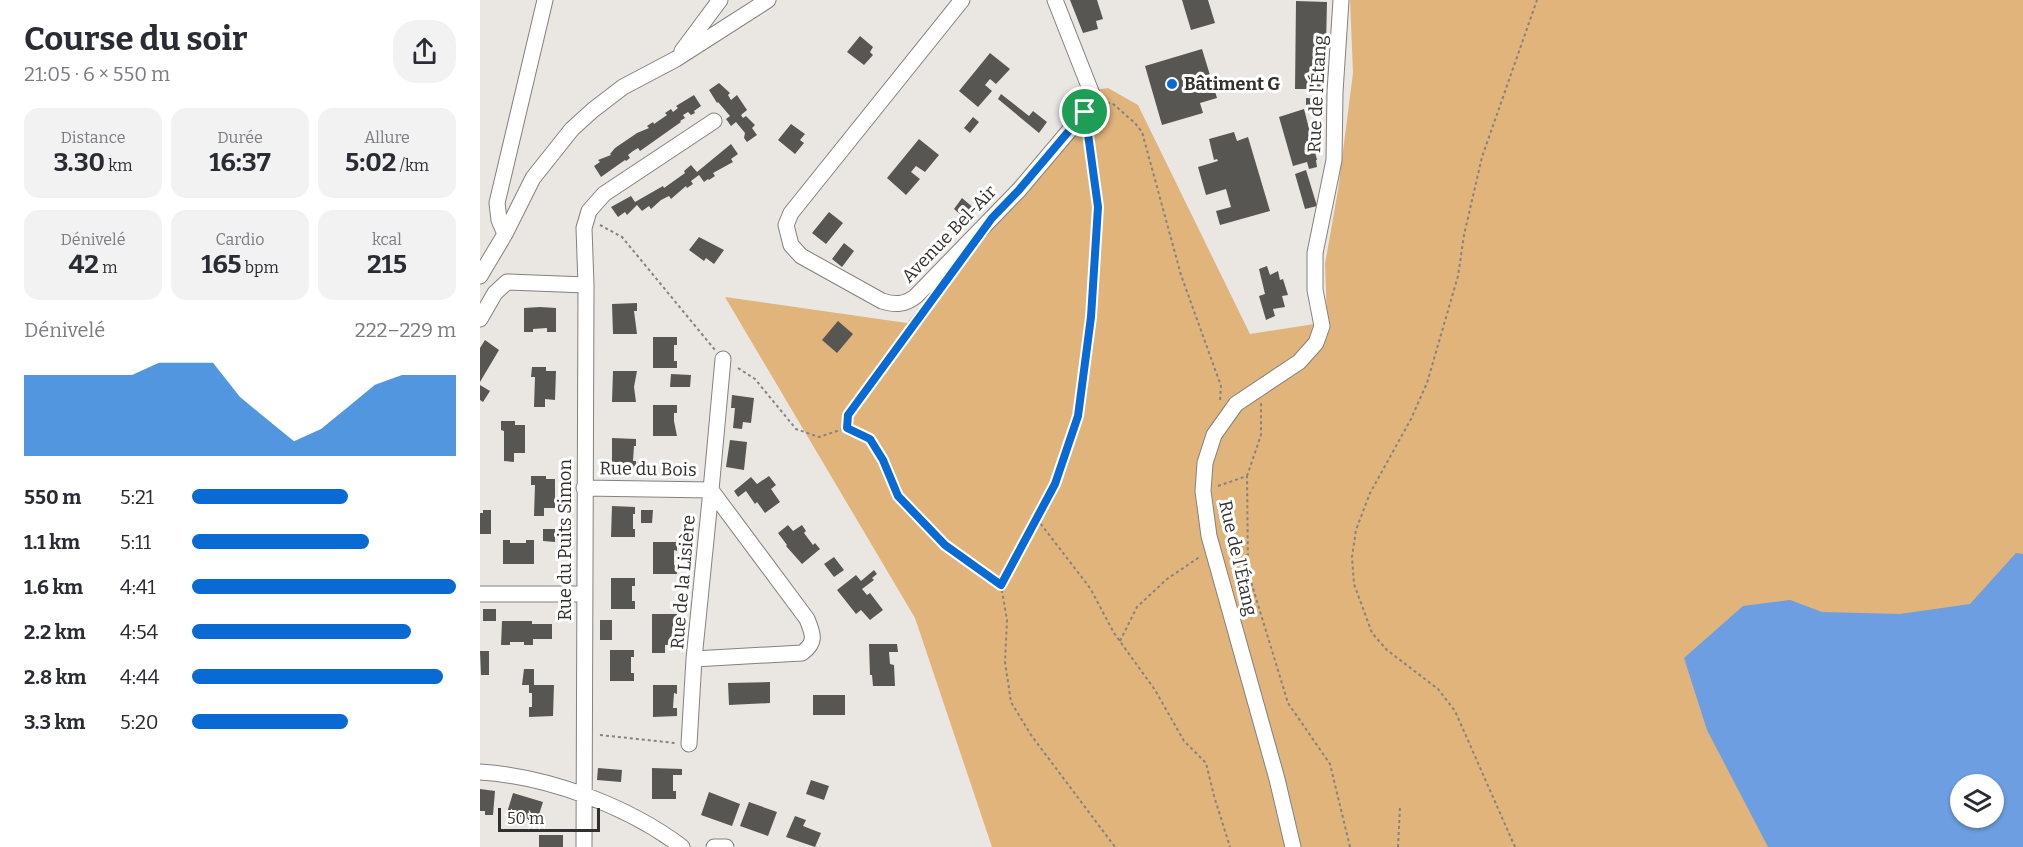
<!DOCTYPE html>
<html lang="fr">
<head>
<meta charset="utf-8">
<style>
  :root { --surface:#fff; --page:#f2f2f3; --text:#2b2b33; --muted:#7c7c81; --accent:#086ad2 }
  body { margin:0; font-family:Bitter,serif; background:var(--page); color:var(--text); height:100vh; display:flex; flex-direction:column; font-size:22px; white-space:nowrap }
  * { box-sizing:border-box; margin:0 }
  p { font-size:20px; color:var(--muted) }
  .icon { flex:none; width:33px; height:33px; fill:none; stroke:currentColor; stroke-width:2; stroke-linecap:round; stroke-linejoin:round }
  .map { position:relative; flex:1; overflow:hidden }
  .details { display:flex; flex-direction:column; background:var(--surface); width:480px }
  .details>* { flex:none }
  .tools { position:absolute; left:1470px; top:774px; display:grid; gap:12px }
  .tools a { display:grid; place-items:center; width:54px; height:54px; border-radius:50%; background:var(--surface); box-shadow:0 2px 4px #0004; font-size:30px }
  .scale { position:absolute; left:18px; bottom:15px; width:102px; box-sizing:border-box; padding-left:6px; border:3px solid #31302e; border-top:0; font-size:16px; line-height:21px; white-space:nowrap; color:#31302e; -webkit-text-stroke:4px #fff; paint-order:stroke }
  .pin { position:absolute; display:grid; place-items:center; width:51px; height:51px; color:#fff; margin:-26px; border:3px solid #fff; border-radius:50%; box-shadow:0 2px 6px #0007 }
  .round { display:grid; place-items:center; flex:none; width:63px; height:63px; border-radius:24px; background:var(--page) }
  .summary { display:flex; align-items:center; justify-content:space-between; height:102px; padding:0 24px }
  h1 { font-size:33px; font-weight:700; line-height:45px }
  .metrics { display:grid; grid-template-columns:repeat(3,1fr); gap:9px; height:102px; padding:6px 24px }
  .metrics div { display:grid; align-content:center; border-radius:15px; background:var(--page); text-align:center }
  .metrics b { font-size:26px; font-weight:700 }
  .metrics small { font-size:16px; font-weight:400 }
  .metrics p { font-size:16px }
  .chart { height:168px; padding:12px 24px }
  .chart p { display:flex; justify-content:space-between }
  .chart svg { width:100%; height:108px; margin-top:6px; fill:var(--accent); opacity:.7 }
  ul { padding:0 24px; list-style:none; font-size:20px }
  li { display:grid; grid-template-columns:96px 72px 1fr; align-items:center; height:45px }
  li i { height:15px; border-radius:8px; background:var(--accent) }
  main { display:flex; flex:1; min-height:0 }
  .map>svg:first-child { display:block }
  .green { fill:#e1b47b; fill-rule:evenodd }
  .water { fill:#6d9ee1; fill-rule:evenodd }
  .building { fill:#585652 }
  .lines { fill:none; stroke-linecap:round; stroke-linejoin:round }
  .minor-casing { stroke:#84817e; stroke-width:17 }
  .path { stroke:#858380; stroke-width:2; stroke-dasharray:3 3; stroke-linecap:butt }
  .minor { stroke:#fff; stroke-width:15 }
  .route-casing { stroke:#fff; stroke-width:12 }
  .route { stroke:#086ad2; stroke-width:8 }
  .poi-dot { fill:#086ad2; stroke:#fff; stroke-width:2 }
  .labels { text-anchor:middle; stroke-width:6; stroke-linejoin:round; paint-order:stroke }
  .poi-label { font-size:18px; font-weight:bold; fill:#31302e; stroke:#fff; text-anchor:start }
  .street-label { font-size:18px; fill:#31302e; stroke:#fff }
</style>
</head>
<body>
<main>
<section class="details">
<div class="summary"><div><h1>Course du soir</h1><p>21:05 · 6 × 550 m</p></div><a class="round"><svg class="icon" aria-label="share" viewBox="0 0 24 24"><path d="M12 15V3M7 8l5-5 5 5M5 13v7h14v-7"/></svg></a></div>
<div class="metrics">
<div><p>Distance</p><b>3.30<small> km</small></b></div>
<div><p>Durée</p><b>16:37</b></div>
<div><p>Allure</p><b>5:02<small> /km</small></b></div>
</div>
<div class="metrics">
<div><p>Dénivelé</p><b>42<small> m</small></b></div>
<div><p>Cardio</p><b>165<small> bpm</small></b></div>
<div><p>kcal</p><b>215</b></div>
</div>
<div class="chart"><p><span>Dénivelé</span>222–229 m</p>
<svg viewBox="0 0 160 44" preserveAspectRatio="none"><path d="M0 44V11L10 11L20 11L30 11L40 11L50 6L60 6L70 6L80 20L90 29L100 38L110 33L120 24L130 15L140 11L150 11L160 11V44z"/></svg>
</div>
<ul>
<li><b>550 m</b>5:21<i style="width:59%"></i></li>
<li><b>1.1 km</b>5:11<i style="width:67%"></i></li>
<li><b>1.6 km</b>4:41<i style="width:100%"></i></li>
<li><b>2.2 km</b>4:54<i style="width:83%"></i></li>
<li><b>2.8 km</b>4:44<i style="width:95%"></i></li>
<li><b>3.3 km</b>5:20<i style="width:59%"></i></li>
</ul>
</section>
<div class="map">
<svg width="1543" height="847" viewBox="0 0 1543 847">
  <rect width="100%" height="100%" fill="#eae7e3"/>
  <path class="green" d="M870,0H1543V847H512L435,618L245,297L427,323L614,90L628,88L658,105L770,334L847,322L845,264L858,190L873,73ZM1480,784H1514V818H1480Z"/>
  <path class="water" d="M1536,553L1543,554V847H1288L1227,730L1204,658L1263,606L1310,600L1342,612L1420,614L1490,604ZM1480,784H1514V818H1480Z"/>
  <path class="building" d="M590,0H617L623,19L616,21L618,29L603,33Z
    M702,0H728L735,23L711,30Z
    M816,1L847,2L845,89H815Z
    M380,36L393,47L390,52L393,55L384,65L367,52Z
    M722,49L737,98L720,103L723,113L682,125L665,66Z
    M510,53L530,69L516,84L510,79L505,85L512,91L498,107L479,91Z
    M239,83L250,93L248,95L251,100L257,95L267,110L261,115L263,118L266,116L275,125L272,128L277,135L267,142L264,138L265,133L256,122L251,126L246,119L250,116L238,102L237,103L229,90Z
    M521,94L549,116L553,111L567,122L559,133L518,99Z
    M214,95L221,106L214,111L215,113L211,115L208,112L203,115L205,118L200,121L201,122L160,151L158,148L153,151L148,155L150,158L146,161L145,160L121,177L114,166L120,162L118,160L131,155L130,154L135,148L157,133L169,128L167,126L173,122L174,124L187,115L185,113L191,109L193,112L198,108L196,106Z
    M826,98L842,99V107L826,109Z
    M824,109L837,160H836L837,167L829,169L827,162L813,166L799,117Z
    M493,117L499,122L490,133L484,128Z
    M311,124L325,134L320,140L324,143L315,154L298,140Z
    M754,132L757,141L768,137L790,211L740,225L736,211L751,207L746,189L726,195L718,167L738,161L737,159L734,160L729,139Z
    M439,139L459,155L445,172L436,166L431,172L440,179L426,195L407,178Z
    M251,144L258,154L251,159L253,162L233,173L235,176L229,180L228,179L224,182L219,175L211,181L213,184L207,188L206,186L191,199L189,196L181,200L171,209L169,206L162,211L157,205L147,215L145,212L138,217L131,207L151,196L155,202L183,186L184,188L205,173L204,171L211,165L217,172Z
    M826,170L837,206L825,209L815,174Z
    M482,198L496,210L487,220L474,209Z
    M349,212L363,223L346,244L332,233Z
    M219,237L244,250L234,264L226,258L224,261L209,250Z
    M364,243L374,251L362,267L352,259Z
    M787,266L790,275L798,271L800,280L803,279L808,295L802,296L805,307L793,309L795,316L786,320L779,296L785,294L779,269Z
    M157,303V311H154L157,334H133L132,304Z
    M60,307L76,308V332H67V328L53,329V332H44V308Z
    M358,321L373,334L357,353L342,340Z
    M173,337H197V345H194V361H197V368H173Z
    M5,340L19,350L0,382V348Z
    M52,367H66V371H76L75,400L65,399V407H54L55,377H51Z
    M133,371H157L154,387L156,402H132Z
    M191,374L211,375L210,387H190Z
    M0,385L10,391L3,402L0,400Z
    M252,395L274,398L271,423L263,422L262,429L253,428L255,408H251Z
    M173,405H197V413H194V421L197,436H173Z
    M21,421H35V425H45V453H34V462L24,461V431L21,430Z
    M132,438L156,439V446H154L153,461H156V470H132Z
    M250,440L267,442L264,470L246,467Z
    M51,476H66V479H75V508H64V516H54L55,485H51Z
    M289,476L296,485L291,489L300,502L285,513L277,502L275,504L266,491L258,497L254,491L271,477L277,484Z
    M132,506L155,507V514H153V529H155V537H131Z
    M3,510H11V534H0V513H3Z
    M161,510H173L172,523H161Z
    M308,525L313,531L322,525L326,531L324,533L333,545L335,543L340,549L322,564L306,546L307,545L298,533Z
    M63,529H75V542L63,541Z
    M23,540H30V543H46V540H54V564H23Z
    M173,542H197V551L194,550V565L197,566V574H173Z
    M354,557L364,570L354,577L344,564Z
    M394,570L397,574L392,578L394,580L382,589L387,595L390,593L403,610L390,620L381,610L376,614L357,590L376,575L381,581Z
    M131,578H155V586H152V601H155V609H131Z
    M3,609H16V621H3Z
    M172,614H197V622H193V637H196V645H185V653H172Z
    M120,620H132V640H120Z
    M22,621H52V624H72V639H53V645H44V642H30V645H21Z
    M389,644H417L418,652H409L410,664L414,665L415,686H393L392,675H390Z
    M130,650H154V657H151V673H154V681H130Z
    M0,651H9V675H1Z
    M44,669H54V685H74L73,716L49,717V707H52V693H49V685H42Z
    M290,682V703L249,705L248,683Z
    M173,685H197V694L194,693L193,708H197V716L173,717Z
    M333,695H365V715H333Z
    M118,768L142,770L141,782L117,780Z
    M172,768L202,769V775H193V791H196V799H172Z
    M331,780L349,786L344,800L326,794Z
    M0,789L15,791L13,815H5V811H0Z
    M229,792L260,804L252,826L221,815Z
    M33,793L63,802L56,824L48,822V819L35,815L34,818L26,816Z
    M269,802L297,812L288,836L260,826Z
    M315,816L326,820L323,826L341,833L335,847L306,837Z
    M59,835H83V847H59Z"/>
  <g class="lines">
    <g class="minor-casing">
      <path id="minor" d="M482,0L311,213L306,225L311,245L321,256L402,301C415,305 425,305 436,296L539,190L605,112L612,101V94L575,0
        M202,51L240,0
        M25,234L19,220L17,203L65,0
        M0,276L25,234L53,178L92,129L113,110L143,87L196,59L288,0
        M0,319L15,293L27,282L106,285
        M104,488L231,490L214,659L322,653C337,642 333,634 327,619L231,490L243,359
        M0,594H104
        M209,744L214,659
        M0,772C67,776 148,806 202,847
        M104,847L106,285L104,228L109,211L124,194L234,121
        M234,847H246
        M813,847L797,779L729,536L723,491L725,463L734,435L756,404L819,362L836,343L842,326L835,290V253L854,160L855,92L861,0"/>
    </g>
    <path class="path" d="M627,103H632L655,123L662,132L701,275L741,386L740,400
      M608,129L618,207L611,317L598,416L575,484L521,585L527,620L525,662L531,702L551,735L635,847
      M120,225L142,237L235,350
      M448,305L368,415L367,428L390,439L403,460L418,496L466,545L521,585
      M258,368L275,379L316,429L339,437L366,428
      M767,476L781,435V403
      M738,486L767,476L768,572L808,703L850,764L870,847
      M557,519L610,588L634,633L675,690L704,741L726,763L734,796L750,847
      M640,641L657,607L687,579L721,556
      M120,735L195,743
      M918,847L920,807
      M1035,847L975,711L958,689L907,650L892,633L874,584L872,557L876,530L890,493L931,419L947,383L978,276L984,235L1002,157L1057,0"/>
    <use href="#minor" class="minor"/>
  </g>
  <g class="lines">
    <g class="route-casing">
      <path id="route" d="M605,112L618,207L611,317L598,416L575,484L521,585L465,545L418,496L403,460L390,439L367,428L368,415L512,218L539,190Z"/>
    </g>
    <use href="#route" class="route"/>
  </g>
  <circle class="poi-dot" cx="692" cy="84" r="6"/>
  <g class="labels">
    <g class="poi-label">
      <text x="704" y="90">Bâtiment G</text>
    </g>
    <g class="street-label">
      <text transform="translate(837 94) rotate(-87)" y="6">Rue de l'Étang</text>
      <text transform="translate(469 234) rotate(-46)" y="6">Avenue Bel-Air</text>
      <text transform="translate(168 469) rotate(1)" y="6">Rue du Bois</text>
      <text transform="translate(85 540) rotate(-90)" y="6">Rue du Puits Simon</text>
      <text transform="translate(758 558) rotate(77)" y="6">Rue de l'Étang</text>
      <text transform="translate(203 582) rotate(-85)" y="6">Rue de la Lisière</text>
    </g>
  </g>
</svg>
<div class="tools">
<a><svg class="icon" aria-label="layers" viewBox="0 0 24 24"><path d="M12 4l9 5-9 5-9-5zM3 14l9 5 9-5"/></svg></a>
</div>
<div class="scale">50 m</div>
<div class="pin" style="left:605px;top:112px;background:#1e9e55"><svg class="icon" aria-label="arrive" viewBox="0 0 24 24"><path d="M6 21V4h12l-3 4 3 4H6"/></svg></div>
</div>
</main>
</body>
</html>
